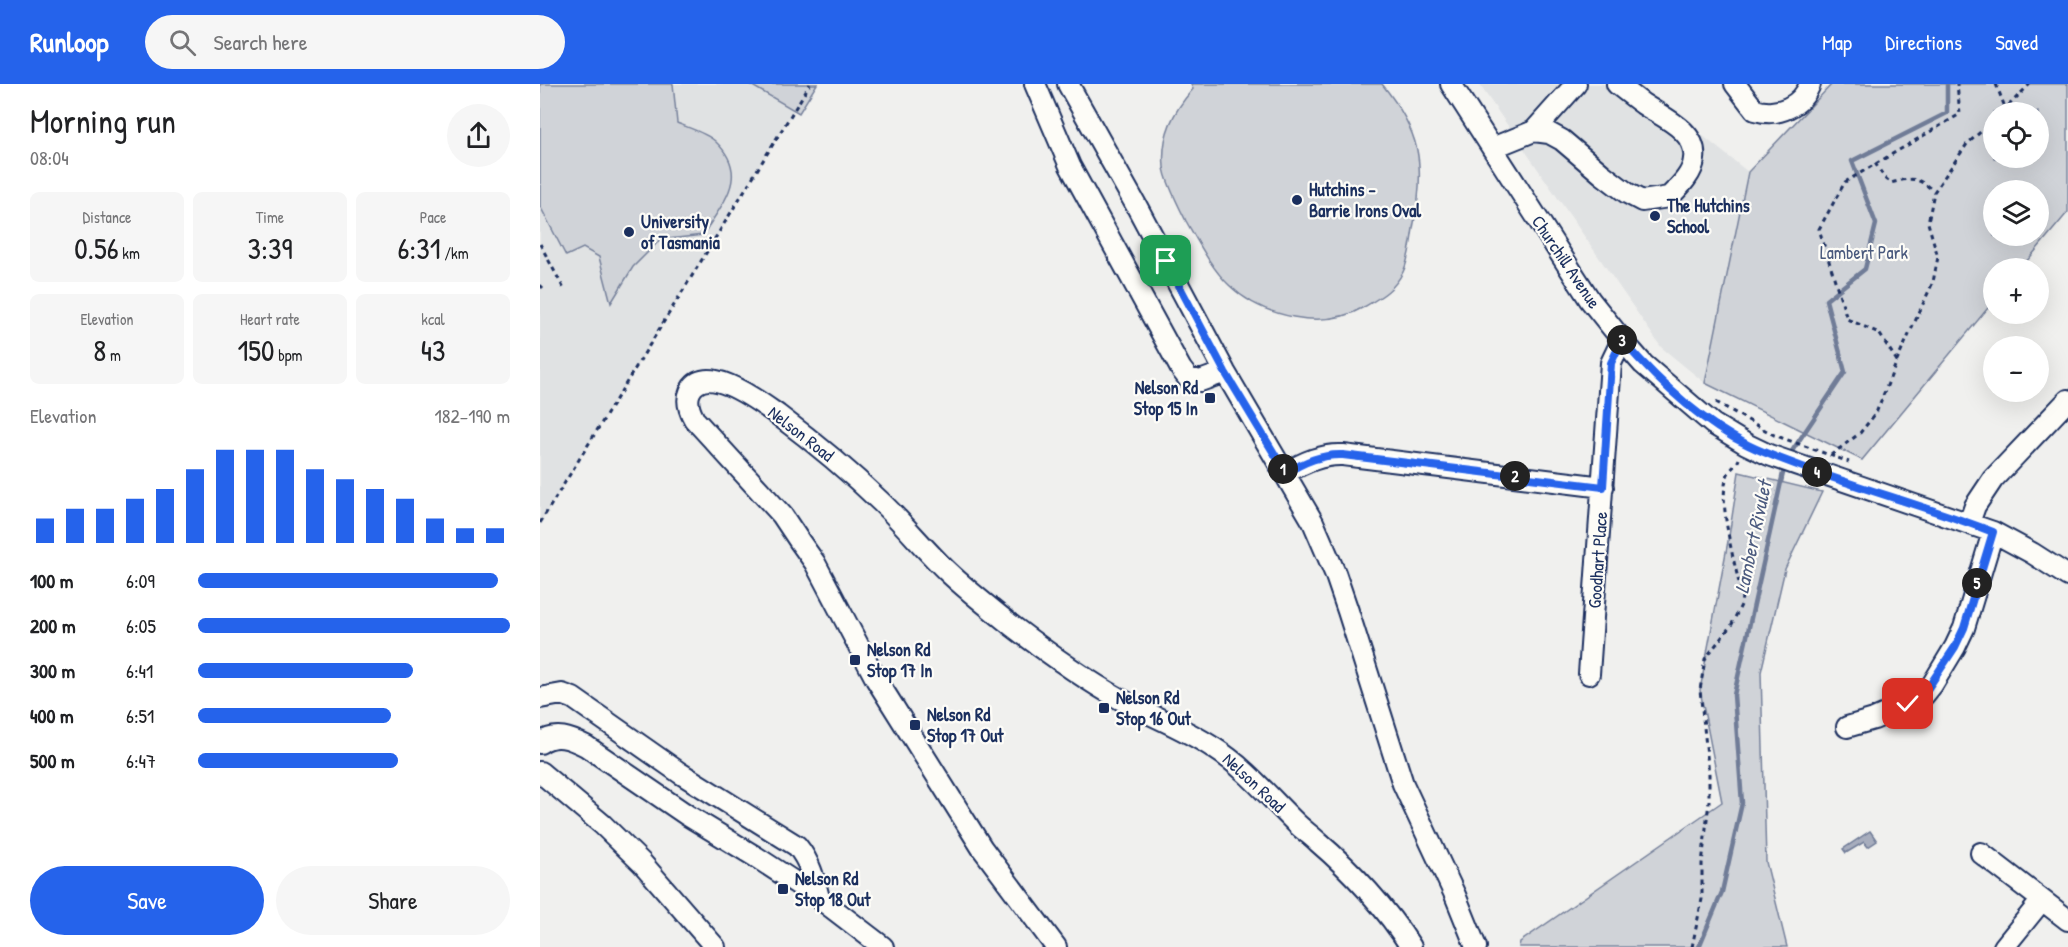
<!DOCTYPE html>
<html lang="en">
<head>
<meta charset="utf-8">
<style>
  :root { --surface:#fff; --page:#f6f6f6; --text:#202124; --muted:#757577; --accent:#2563eb }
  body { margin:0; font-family:"Patrick Hand",sans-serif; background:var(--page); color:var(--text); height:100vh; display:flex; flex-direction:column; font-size:22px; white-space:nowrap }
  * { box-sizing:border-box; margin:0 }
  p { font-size:20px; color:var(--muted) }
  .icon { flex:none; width:33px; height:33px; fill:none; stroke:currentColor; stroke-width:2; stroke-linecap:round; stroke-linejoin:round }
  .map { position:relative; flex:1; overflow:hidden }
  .details { display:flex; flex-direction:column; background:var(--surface); width:540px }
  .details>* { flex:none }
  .fabs { position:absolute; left:1443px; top:18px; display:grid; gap:12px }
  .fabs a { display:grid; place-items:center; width:66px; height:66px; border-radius:50%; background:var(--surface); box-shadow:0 6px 24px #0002; font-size:30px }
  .pin { position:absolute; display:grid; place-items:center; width:51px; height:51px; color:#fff; margin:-26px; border-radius:12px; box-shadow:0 3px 9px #0006 }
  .km { position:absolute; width:30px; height:30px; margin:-15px; border-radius:50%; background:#222; color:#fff; font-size:16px; line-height:30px; text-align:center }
  .round { display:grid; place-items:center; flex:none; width:63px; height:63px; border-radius:32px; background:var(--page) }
  .overview { display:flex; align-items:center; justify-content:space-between; height:102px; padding:0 30px }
  h1 { font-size:33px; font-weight:600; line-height:45px }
  .stats { display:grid; grid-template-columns:repeat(3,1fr); gap:9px; height:102px; padding:6px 30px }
  .stats div { display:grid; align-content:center; border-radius:9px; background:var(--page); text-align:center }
  .stats b { font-size:30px; font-weight:600 }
  .stats small { font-size:16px; font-weight:400 }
  .stats p { font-size:16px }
  .chart { height:168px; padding:12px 30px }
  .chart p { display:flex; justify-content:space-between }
  .chart svg { width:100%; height:108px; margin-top:6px; stroke:var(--accent); stroke-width:6 }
  .primary-button { display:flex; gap:12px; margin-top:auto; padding:12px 30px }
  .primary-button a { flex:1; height:69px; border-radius:36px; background:var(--accent); color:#fff; font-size:24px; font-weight:600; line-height:69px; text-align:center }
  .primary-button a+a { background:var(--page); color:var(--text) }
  ul { padding:0 30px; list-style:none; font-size:20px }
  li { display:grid; grid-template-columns:96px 72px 1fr; align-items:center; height:45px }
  li i { height:15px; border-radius:8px; background:var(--accent) }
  header { display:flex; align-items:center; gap:36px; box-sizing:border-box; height:84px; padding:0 30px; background:var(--accent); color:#fff }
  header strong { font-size:28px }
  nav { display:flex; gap:33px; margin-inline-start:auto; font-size:21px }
  .search { width:420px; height:54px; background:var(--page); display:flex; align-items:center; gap:15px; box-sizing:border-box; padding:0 21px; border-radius:33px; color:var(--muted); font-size:22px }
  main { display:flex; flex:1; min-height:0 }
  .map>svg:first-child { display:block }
  .built { fill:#e0e2e3 }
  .green { fill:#d0d3d8; stroke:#76819b; stroke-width:1.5; fill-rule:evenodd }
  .water { fill:#a7adbd; stroke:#6f7b97; stroke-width:1.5 }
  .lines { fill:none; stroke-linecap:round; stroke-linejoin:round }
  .stream { stroke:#6f7b97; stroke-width:4.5 }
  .minor-casing { stroke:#1b2f5e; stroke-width:24 }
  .path { stroke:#1b2f5e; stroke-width:3; stroke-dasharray:4.5 4.5; stroke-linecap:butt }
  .minor { stroke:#fdfcf7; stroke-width:20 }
  .route-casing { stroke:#fff; stroke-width:12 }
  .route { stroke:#2563eb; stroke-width:8 }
  .poi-dot { fill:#1b2f5e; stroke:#fdfcf7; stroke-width:2 }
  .labels { text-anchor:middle; stroke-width:4.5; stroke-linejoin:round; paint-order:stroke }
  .poi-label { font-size:18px; font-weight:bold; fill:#1b2f5e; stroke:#fdfcf7; text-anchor:start }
  .park-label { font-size:18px; fill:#48587c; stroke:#fdfcf7 }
  .street-label { font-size:18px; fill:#1b2f5e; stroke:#fdfcf7 }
  .water-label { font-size:20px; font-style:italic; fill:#4c5b7f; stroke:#fdfcf7 }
</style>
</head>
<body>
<header>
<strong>Runloop</strong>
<div class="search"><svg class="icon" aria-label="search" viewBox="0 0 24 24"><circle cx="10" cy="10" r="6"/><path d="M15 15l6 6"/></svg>Search here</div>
<nav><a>Map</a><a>Directions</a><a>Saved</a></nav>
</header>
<main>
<section class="details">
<div class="overview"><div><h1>Morning run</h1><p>08:04</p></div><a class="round"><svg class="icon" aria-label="share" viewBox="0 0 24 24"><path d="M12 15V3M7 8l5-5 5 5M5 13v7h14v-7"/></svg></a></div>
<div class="stats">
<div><p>Distance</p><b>0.56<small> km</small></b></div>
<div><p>Time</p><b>3:39</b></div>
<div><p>Pace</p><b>6:31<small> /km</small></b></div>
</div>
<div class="stats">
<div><p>Elevation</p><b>8<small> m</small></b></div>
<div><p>Heart rate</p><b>150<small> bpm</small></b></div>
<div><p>kcal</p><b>43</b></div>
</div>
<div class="chart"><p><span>Elevation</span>182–190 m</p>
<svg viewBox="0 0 160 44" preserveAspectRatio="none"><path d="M5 44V34M15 44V30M25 44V30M35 44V26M45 44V22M55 44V14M65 44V6M75 44V6M85 44V6M95 44V14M105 44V18M115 44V22M125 44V26M135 44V34M145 44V38M155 44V38"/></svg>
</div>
<ul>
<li><b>100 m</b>6:09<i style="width:96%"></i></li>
<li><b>200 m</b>6:05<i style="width:100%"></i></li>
<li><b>300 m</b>6:41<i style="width:69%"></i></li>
<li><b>400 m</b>6:51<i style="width:62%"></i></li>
<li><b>500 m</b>6:47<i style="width:64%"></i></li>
</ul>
<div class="primary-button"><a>Save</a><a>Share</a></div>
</section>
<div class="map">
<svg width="1528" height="863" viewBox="0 0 1528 863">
  <rect width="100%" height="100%" fill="#f0f0ee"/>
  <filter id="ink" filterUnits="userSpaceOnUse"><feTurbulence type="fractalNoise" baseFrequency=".0167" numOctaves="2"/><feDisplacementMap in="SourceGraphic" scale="12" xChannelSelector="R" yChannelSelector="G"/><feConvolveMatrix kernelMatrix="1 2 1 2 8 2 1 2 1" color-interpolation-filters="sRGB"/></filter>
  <g filter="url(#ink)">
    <path class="built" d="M0,0H270L0,439Z
      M939,0H1098L1208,88L1165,299L1121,263Z"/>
    <path class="green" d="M0,0H133L137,39C149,44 166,49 175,57C211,91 183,118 163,151L120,156L93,183L71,219L59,173L43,164L26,172L0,122Z
      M209,0H277L259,29Z
      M651,0H842C880,47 886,80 874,139C871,154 870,174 863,188C854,206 841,213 824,223C783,247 722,233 689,201C672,185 658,158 646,137C640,125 625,96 624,83C621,51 633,28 653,5Z
      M1292,0H1528V128L1481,184H1454L1453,218L1322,376L1165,299L1208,88ZM1454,28H1498V74H1454ZM1454,106H1498V152H1454Z
      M1199,388L1282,408L1245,485L1221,588L1226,778L1247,863H979L980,858L1182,718L1160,606L1189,452Z"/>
    <path class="water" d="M1330,747L1337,757L1328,763L1324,758L1306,769L1303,765Z"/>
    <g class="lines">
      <path class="stream" d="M1248,373L1305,288L1286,216L1325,185L1336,140L1312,77L1407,29V0
        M1159,863L1182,808L1202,719L1194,611L1245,380"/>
      <g class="minor-casing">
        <path id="minor" d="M495,0L530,82L641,285L648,294L660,297L685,288
          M528,0L596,121L685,288L773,438L795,489L808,527L863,700L915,811L936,863
          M911,0L1050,216L1082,256L1103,280L1173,340L1206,360L1229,371L1453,448L1492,469L1528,492
          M1195,0L1215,26C1238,33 1262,22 1270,0
          M994,47L1009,49L1022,56L1062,90L1087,109L1102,117L1129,113C1139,103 1153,90 1154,75C1158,47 1122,33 1103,20C1095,14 1086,7 1077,0
          M952,64L994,47L1036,0
          M746,389C764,378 782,370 803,371L1063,403
          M1429,439L1435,422L1453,395L1528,316
          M1049,590L1071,279L1082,256
          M0,614L22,610L33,614L140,689L257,762C270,778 274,794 279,814
          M1307,643L1334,635L1368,620L1384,611L1392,601L1415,563L1424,544L1453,448
          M0,659C16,648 30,654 46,662L147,731L216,773L279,814L343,863
          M0,688L62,740L102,779L175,863
          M1441,769L1528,836
          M516,863L442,764L336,595L275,479L260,458L242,431L154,335C149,326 146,317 150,308C164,275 222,320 238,331C274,358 309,387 341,418C365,441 385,466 408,488C428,507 450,524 471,541C505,567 542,594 580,615C611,632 644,644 674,664C706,684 729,713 756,739C763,746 771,751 778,758C812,787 847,825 871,863
          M1464,863L1502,816"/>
      </g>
      <path class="path" d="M1456,0L1466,26
        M1462,28L1490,0
        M1335,79L1344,93L1351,99C1371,93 1379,93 1394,108
        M0,160L25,207
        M0,201L3,204
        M1357,277L1339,249L1307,235L1279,145L1305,98L1420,30L1417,0
        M1176,318L1234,351L1309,378
        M1291,371L1320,349L1336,329L1357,277L1393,198L1398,173L1388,139L1394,108L1427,60L1454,36
        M0,439L270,0
        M1152,863L1162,815V780L1169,717V690L1160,606L1165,575L1192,540L1201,521L1202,512C1196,483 1176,417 1188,390C1191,384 1197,381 1199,375"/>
      <use href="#minor" class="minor"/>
    </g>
  </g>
  <g class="lines" filter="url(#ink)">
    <g class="route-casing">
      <path id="route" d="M626,177L685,288L746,389C764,378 782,370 803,371L1063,403L1071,279L1082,256C1117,296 1159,337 1208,361C1228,371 1250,378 1271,386C1332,408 1394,425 1453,448L1424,544L1415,563L1384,610L1368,620"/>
    </g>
    <use href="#route" class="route"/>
  </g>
  <g class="poi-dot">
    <circle cx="757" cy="116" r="6"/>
    <circle cx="1115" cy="132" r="6"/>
    <circle cx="89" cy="148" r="6"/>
    <rect x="664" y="308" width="12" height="12" rx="3"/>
    <rect x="309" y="570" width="12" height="12" rx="3"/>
    <rect x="558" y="618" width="12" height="12" rx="3"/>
    <rect x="369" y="635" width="12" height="12" rx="3"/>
    <rect x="237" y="799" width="12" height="12" rx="3"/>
  </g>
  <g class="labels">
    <g class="poi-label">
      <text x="769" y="112">Hutchins -<tspan x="769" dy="21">Barrie Irons Oval</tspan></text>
      <text x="1127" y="128">The Hutchins<tspan x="1127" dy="21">School</tspan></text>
      <text x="101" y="144">University<tspan x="101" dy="21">of Tasmania</tspan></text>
      <text x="658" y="310" text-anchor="end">Nelson Rd<tspan x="658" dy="21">Stop 15 In</tspan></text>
      <text x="327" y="572">Nelson Rd<tspan x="327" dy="21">Stop 17 In</tspan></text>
      <text x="576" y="620">Nelson Rd<tspan x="576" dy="21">Stop 16 Out</tspan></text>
      <text x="387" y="637">Nelson Rd<tspan x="387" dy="21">Stop 17 Out</tspan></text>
      <text x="255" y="801">Nelson Rd<tspan x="255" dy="21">Stop 18 Out</tspan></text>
    </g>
    <g class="park-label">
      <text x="1324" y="175">Lambert Park</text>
    </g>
    <g class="street-label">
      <text transform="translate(1026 178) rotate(56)" y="6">Churchill Avenue</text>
      <text transform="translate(261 350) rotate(38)" y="6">Nelson Road</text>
      <text transform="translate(1058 476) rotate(-86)" y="6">Goodhart Place</text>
      <text transform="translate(714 699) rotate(43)" y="6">Nelson Road</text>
    </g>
    <g class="water-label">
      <text transform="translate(1213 453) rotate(-78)" y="7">Lambert Rivulet</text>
    </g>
  </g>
</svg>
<div class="fabs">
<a><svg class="icon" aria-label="locate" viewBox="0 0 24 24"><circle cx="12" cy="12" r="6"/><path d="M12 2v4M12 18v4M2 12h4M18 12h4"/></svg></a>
<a><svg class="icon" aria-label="layers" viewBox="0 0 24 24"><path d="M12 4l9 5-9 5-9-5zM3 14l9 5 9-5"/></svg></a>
<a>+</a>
<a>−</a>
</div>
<div class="pin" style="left:626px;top:177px;background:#1e9e55"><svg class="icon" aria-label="arrive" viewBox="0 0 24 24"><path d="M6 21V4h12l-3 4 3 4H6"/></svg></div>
<div class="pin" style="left:1368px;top:620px;background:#d93025"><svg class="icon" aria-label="check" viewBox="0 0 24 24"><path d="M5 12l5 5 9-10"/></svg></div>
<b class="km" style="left:743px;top:385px">1</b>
<b class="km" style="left:975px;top:392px">2</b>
<b class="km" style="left:1082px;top:256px">3</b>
<b class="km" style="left:1277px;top:388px">4</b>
<b class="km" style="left:1437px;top:499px">5</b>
</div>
</main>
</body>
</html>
